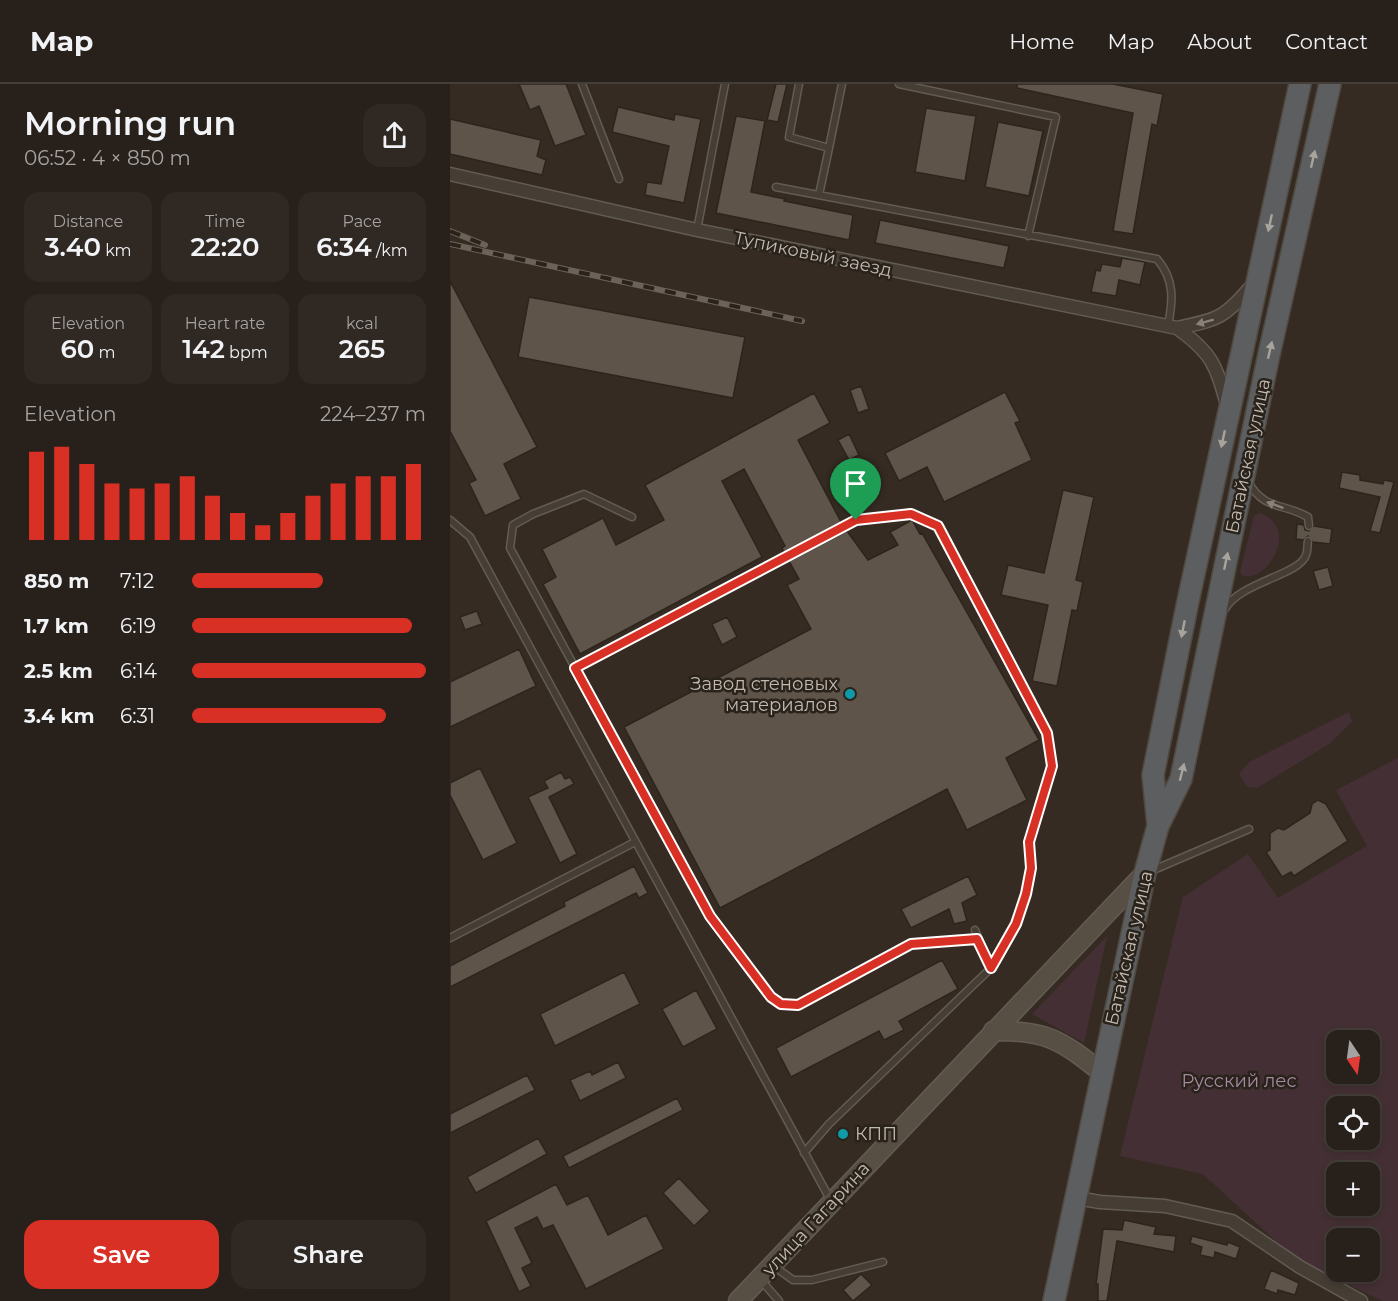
<!DOCTYPE html>
<html lang="en">
<head>
<meta charset="utf-8">
<style>
  :root { --surface:#28201a; --page:#302823; --text:#f1f3f6; --muted:#a5a3a2; --line:#443e39; --accent:#d93025 }
  body { margin:0; font-family:Montserrat,sans-serif; background:var(--page); color:var(--text); height:100vh; display:flex; flex-direction:column; font-size:22px; white-space:nowrap }
  * { box-sizing:border-box; margin:0 }
  p { font-size:20px; color:var(--muted) }
  .icon { flex:none; width:33px; height:33px; fill:none; stroke:currentColor; stroke-width:2; stroke-linecap:round; stroke-linejoin:round }
  .map { position:relative; flex:1; overflow:hidden }
  .sheet { display:flex; flex-direction:column; background:var(--surface); width:450px }
  .sheet>* { flex:none }
  .needle { width:39px; rotate:167deg }
  .tools { position:absolute; left:876px; top:946px; display:grid; gap:12px }
  .tools a { display:grid; place-items:center; width:54px; height:54px; border-radius:12px; background:var(--surface); box-shadow:0 3px 9px #0003,0 0 0 2px var(--line); font-size:30px }
  .pin { position:absolute; display:grid; place-items:center; width:51px; height:51px; color:#fff; margin:-62px -26px; border-radius:50% 50% 50% 0; rotate:-45deg; box-shadow:0 0 6px #0007 }
  .pin .icon { rotate:45deg }
  .round { display:grid; place-items:center; flex:none; width:63px; height:63px; border-radius:18px; background:var(--page) }
  .head { display:flex; align-items:center; justify-content:space-between; height:102px; padding:0 24px }
  h1 { font-size:33px; font-weight:600; line-height:45px }
  .metrics { display:grid; grid-template-columns:repeat(3,1fr); gap:9px; height:102px; padding:6px 24px }
  .metrics div { display:grid; align-content:center; border-radius:15px; background:var(--page); text-align:center }
  .metrics b { font-size:26px; font-weight:600 }
  .metrics small { font-size:16px; font-weight:400 }
  .metrics p { font-size:16px }
  .chart { height:168px; padding:12px 24px }
  .chart p { display:flex; justify-content:space-between }
  .chart svg { width:100%; height:108px; margin-top:6px; stroke:var(--accent); stroke-width:6 }
  .button { display:flex; gap:12px; margin-top:auto; padding:12px 24px }
  .button a { flex:1; height:69px; border-radius:18px; background:var(--accent); color:#fff; font-size:24px; font-weight:600; line-height:69px; text-align:center }
  .button a+a { background:var(--page); color:var(--text) }
  ul { padding:0 24px; list-style:none; font-size:20px }
  li { display:grid; grid-template-columns:96px 72px 1fr; align-items:center; height:45px }
  li i { height:15px; border-radius:8px; background:var(--accent) }
  header { display:flex; align-items:center; gap:36px; box-sizing:border-box; height:84px; padding:0 30px; background:var(--surface); border-bottom:2px solid var(--line) }
  header strong { font-size:28px }
  nav { display:flex; gap:33px; margin-inline-start:auto; font-size:21px }
  main { display:flex; flex:1; min-height:0 }
  .map>svg:first-child { display:block }
  .green { fill:#443034; fill-rule:evenodd }
  .building { fill:#5e5449; stroke:#2c251d; stroke-width:1.5 }
  .lines { fill:none; stroke-linecap:round; stroke-linejoin:round }
  .service-casing { stroke:#635c53; stroke-width:9 }
  .minor-casing { stroke:#635c53; stroke-width:15 }
  .secondary-casing { stroke:#635c53; stroke-width:21 }
  .trunk-casing { stroke:#504940; stroke-width:24 }
  .service { stroke:#463e35; stroke-width:6 }
  .minor { stroke:#463e35; stroke-width:12 }
  .secondary { stroke:#584f44; stroke-width:18 }
  .trunk { stroke:#5c5e5f; stroke-width:21 }
  .rail-casing { stroke:#6c6258; stroke-width:6 }
  .rail { stroke:#2a231b; stroke-width:4; stroke-dasharray:11; stroke-linecap:butt }
  .oneway { fill:#a8a39c }
  .oneway2 { fill:#8a8279 }
  .route-casing { stroke:#fff; stroke-width:12 }
  .route { stroke:#d93025; stroke-width:8 }
  .culture-dot { fill:#0f9aa8; stroke:#2a231b; stroke-width:2 }
  .labels { text-anchor:middle; stroke-width:5; stroke-linejoin:round; paint-order:stroke }
  .street-label { font-size:18px; fill:#c2bab0; stroke:#2a231b }
  .poi-label { font-size:18px; fill:#c2bab0; stroke:#2a231b; text-anchor:end }
  .park-label { font-size:18px; fill:#a688a1; stroke:#2a231b }
</style>
</head>
<body>
<header>
<strong>Map</strong>
<nav><a>Home</a><a>Map</a><a>About</a><a>Contact</a></nav>
</header>
<main>
<section class="sheet">
<div class="head"><div><h1>Morning run</h1><p>06:52 · 4 × 850 m</p></div><a class="round"><svg class="icon" aria-label="share" viewBox="0 0 24 24"><path d="M12 15V3M7 8l5-5 5 5M5 13v7h14v-7"/></svg></a></div>
<div class="metrics">
<div><p>Distance</p><b>3.40<small> km</small></b></div>
<div><p>Time</p><b>22:20</b></div>
<div><p>Pace</p><b>6:34<small> /km</small></b></div>
</div>
<div class="metrics">
<div><p>Elevation</p><b>60<small> m</small></b></div>
<div><p>Heart rate</p><b>142<small> bpm</small></b></div>
<div><p>kcal</p><b>265</b></div>
</div>
<div class="chart"><p><span>Elevation</span>224–237 m</p>
<svg viewBox="0 0 160 44" preserveAspectRatio="none"><path d="M5 44V8M15 44V6M25 44V13M35 44V21M45 44V23M55 44V21M65 44V18M75 44V26M85 44V33M95 44V38M105 44V33M115 44V26M125 44V21M135 44V18M145 44V18M155 44V13"/></svg>
</div>
<ul>
<li><b>850 m</b>7:12<i style="width:56%"></i></li>
<li><b>1.7 km</b>6:19<i style="width:94%"></i></li>
<li><b>2.5 km</b>6:14<i style="width:100%"></i></li>
<li><b>3.4 km</b>6:31<i style="width:83%"></i></li>
</ul>
<div class="button"><a>Save</a><a>Share</a></div>
</section>
<div class="map">
<svg width="948" height="1217" viewBox="0 0 948 1217">
  <rect width="100%" height="100%" fill="#352b22"/>
  <path class="green" d="M809,429C851,443 818,498 793,492L790,488L804,432Z
    M899,628L902,638L879,660L807,704L797,703L789,690L799,678Z
    M948,674V1217H933L846,1176L753,1090L670,1072L733,813L798,770L828,814L917,762L886,706ZM886,957H920V990H886ZM886,1023H920V1056H886ZM886,1089H920V1122H886ZM886,1155H920V1188H886Z
    M657,852L634,959L582,930Z"/>
  <path class="building" d="M69,0H116L136,51L105,62L89,22L80,26Z
    M326,0H337L328,38L317,36Z
    M567,0H663L713,10L707,42L702,40L683,150L663,147L683,29L567,4Z
    M168,23L224,36L225,30L251,35L234,119L195,111L197,98L211,100L219,62L162,48Z
    M476,24L526,32L515,97L465,88Z
    M286,32L315,37L301,108L335,115L334,117L403,131L399,156L266,129Z
    M0,35L91,56L87,72L96,76L92,91L0,70Z
    M548,38L593,47L579,112L535,103Z
    M430,136L559,162L554,184L425,159Z
    M672,174L695,178L690,201L669,196L666,212L641,208L646,186L650,187L652,180L670,183Z
    M0,197L87,363L54,380L71,415L35,432L19,399L26,396L0,347Z
    M79,213L295,253L283,314L68,273Z
    M411,302L419,325L408,329L400,306Z
    M555,308L570,337L565,339L582,376L494,418L477,383L449,397L435,369Z
    M364,309L380,339L348,356L391,438L334,468L332,464L335,462L294,385L272,397L312,473L130,570L93,500L106,493L92,465L153,434L166,461L214,436L195,401Z
    M399,350L409,371L399,376L388,356Z
    M892,388L910,391V396L933,400L934,396L944,398L930,449L920,447L930,413L889,404Z
    M613,406L644,413L626,496L633,498L627,527L622,526L607,602L582,597L598,521L551,511L558,481L594,489Z
    M462,436L470,450L472,449L589,656L556,674L577,716L517,746L497,705L270,824L174,643L361,545L337,501L349,495L339,477L397,447L418,476L448,461L440,448Z
    M847,440L854,441L855,446L859,447L864,442L882,445L880,460L863,458L858,452L853,456L846,455Z
    M878,483L883,502L869,506L863,487Z
    M27,527L32,540L15,546L10,533Z
    M277,533L287,553L272,561L262,540Z
    M69,565L86,602L0,643V598Z
    M30,684L67,759L33,776L0,711V699Z
    M111,688L115,695L120,693L124,700L99,713L127,770L110,779L78,713L98,704L94,697Z
    M868,716L876,720L898,757L844,792L841,788L832,793L816,768L820,766V749L828,744L834,746L860,729L862,720Z
    M184,782L198,809L189,814L186,809L0,903V882L115,822L114,818Z
    M518,792L527,811L512,819L517,837L504,840L499,825L461,844L451,825Z
    M492,876L508,905L449,937L454,946L434,956L429,947L341,993L326,964Z
    M174,888L190,920L105,962L90,930Z
    M246,906L267,945L233,963L212,925Z
    M168,978L176,994L130,1017L120,996L140,987L142,991Z
    M77,991L85,1006L0,1049V1030Z
    M227,1014L233,1026L119,1084L113,1072Z
    M88,1054L97,1070L26,1109L17,1093Z
    M229,1094L260,1127L244,1142L213,1109Z
    M106,1100L117,1121L138,1111L158,1151L196,1131L214,1165L136,1205L103,1141L93,1145L87,1133L65,1144L82,1179L72,1184L81,1202L69,1208L36,1137Z
    M674,1136L706,1143L704,1150L726,1152L724,1168L667,1157L657,1217H648V1200H646L653,1145L672,1146Z
    M742,1152L777,1161L778,1158L790,1163L786,1175L765,1168L764,1174L750,1171L752,1163L740,1159Z
    M821,1186L849,1199L845,1211L828,1206L827,1210L814,1205Z
    M411,1190L422,1201L403,1217L393,1206Z"/>
  <g class="lines">
    <g class="service-casing">
      <path id="service" d="M132,0L169,95
        M349,0L339,53L379,64L369,111
        M449,0L606,33L578,152
        M379,64L392,0
        M326,103L707,175C725,196 723,216 718,242
        M247,146L275,0
        M799,399C814,426 834,419 858,433L859,442
        M182,433L134,410L83,430L63,441L60,464L260,832L321,913L331,920L348,921L461,860L527,855
        M0,436L20,453L381,1117
        M775,525C790,498 850,491 856,471C858,467 857,461 858,457
        M125,584L406,436L461,430L488,442L597,649L602,682L579,758L581,784L576,810L566,840L541,884
        M701,787L799,745
        M0,854L185,758
        M354,1069L379,1040L541,884L525,846
        M325,1183L343,1196H362L433,1178
        M310,1195L329,1217"/>
    </g>
    <g class="minor-casing">
      <path id="minor" d="M0,90L247,146L727,244C762,269 766,281 777,321
        M727,244C768,236 776,233 803,200
        M627,1114L650,1118L715,1122L782,1137L850,1183L911,1217"/>
    </g>
    <g class="secondary-casing">
      <path id="secondary" d="M543,947C596,946 611,956 651,988
        M288,1217L695,789"/>
    </g>
    <g class="trunk-casing">
      <path id="trunk" d="M708,741L703,691L737,522L850,0
        M604,1217L695,789L708,742L731,695L818,275L880,0"/>
    </g>
    <use href="#service" class="service"/>
    <use href="#minor" class="minor"/>
    <use href="#secondary" class="secondary"/>
    <use href="#trunk" class="trunk"/>
    <g class="rail-casing">
      <path id="rail" d="M0,147L35,161
        M0,160L352,237"/>
    </g>
    <use href="#rail" class="rail"/>
  </g>
  <defs><path id="oneway-solid" d="M-6-.8H1V-3.2L6.5 0L1 3.2V.8H-6Z" transform="scale(1.5)"/></defs>
  <g class="oneway">
    <use href="#oneway-solid" transform="translate(863 75) rotate(-77)"/>
    <use href="#oneway-solid" transform="translate(820 139) rotate(102)"/>
    <use href="#oneway-solid" transform="translate(820 266) rotate(-77)"/>
    <use href="#oneway-solid" transform="translate(773 355) rotate(102)"/>
    <use href="#oneway-solid" transform="translate(776 477) rotate(-78)"/>
    <use href="#oneway-solid" transform="translate(733 545) rotate(101)"/>
    <use href="#oneway-solid" transform="translate(732 688) rotate(-76)"/>
  </g>
  <g class="oneway2">
    <use href="#oneway-solid" transform="translate(755 238) rotate(165)"/>
    <use href="#oneway-solid" transform="translate(825 421) rotate(-160)"/>
  </g>
  <g class="lines">
    <g class="route-casing">
      <path id="route" d="M461,430L488,442L597,649L602,682L579,758L581,784L576,810L566,840L541,884L527,855L461,860L348,921L331,920L321,913L260,832L125,584L406,436Z"/>
    </g>
    <use href="#route" class="route"/>
  </g>
  <g class="culture-dot">
    <circle cx="400" cy="610" r="6"/>
    <circle cx="393" cy="1050" r="6"/>
  </g>
  <g class="labels">
    <g class="street-label">
      <text transform="translate(363 170) rotate(12)" y="6">Тупиковый заезд</text>
      <text transform="translate(798 372) rotate(-78)" y="6">Батайская улица</text>
      <text transform="translate(679 864) rotate(-77)" y="6">Батайская улица</text>
      <text transform="translate(366 1135) rotate(-47)" y="6">улица Гагарина</text>
    </g>
    <g class="poi-label">
      <text x="388" y="606">Завод стеновых<tspan x="388" dy="21">материалов</tspan></text>
      <text x="405" y="1056" text-anchor="start">КПП</text>
    </g>
    <g class="park-label">
      <text x="789" y="1003">Русский лес</text>
    </g>
  </g>
</svg>
<div class="tools">
<a><svg class="needle" viewBox="-14 -14 28 28"><path d="M0-13l5 13h-10z" fill="#e53935"/><path d="M0 13l5-13h-10z" fill="#a5a3a2"/></svg></a>
<a><svg class="icon" aria-label="locate" viewBox="0 0 24 24"><circle cx="12" cy="12" r="6"/><path d="M12 2v4M12 18v4M2 12h4M18 12h4"/></svg></a>
<a>+</a>
<a>−</a>
</div>
<div class="pin" style="left:406px;top:436px;background:#1e9e55"><svg class="icon" aria-label="arrive" viewBox="0 0 24 24"><path d="M6 21V4h12l-3 4 3 4H6"/></svg></div>
</div>
</main>
</body>
</html>
